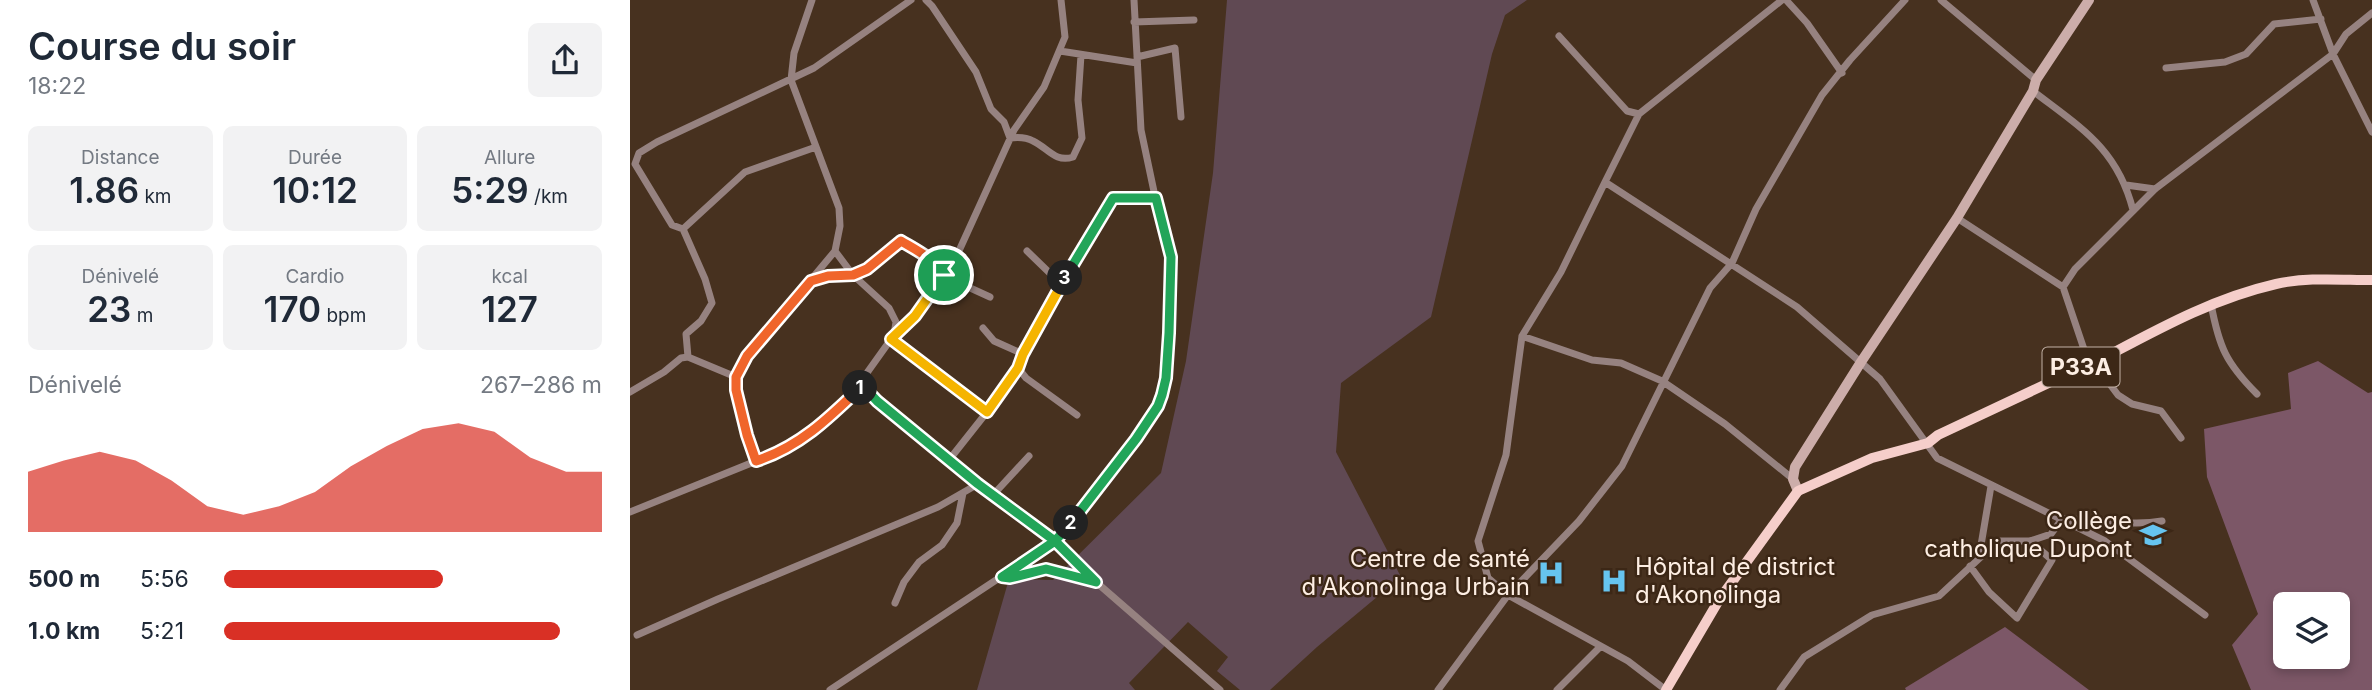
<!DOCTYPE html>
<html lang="fr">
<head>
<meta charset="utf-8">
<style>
  :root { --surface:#fff; --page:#f2f2f3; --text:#1f2937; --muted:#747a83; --accent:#d93025 }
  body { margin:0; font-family:Inter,sans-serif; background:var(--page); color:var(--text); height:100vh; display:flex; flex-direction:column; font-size:26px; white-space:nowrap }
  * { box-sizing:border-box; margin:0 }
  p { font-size:23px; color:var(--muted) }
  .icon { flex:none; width:38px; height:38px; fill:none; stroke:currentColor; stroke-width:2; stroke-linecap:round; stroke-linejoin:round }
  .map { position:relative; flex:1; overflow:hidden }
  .sheet { display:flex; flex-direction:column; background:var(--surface); width:630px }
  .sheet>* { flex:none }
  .fabs { position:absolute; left:1643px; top:592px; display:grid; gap:14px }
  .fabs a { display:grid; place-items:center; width:77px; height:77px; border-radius:10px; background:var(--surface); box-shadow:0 4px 10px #0003; font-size:35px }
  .pin { position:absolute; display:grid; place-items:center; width:60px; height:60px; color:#fff; margin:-30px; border:4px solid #fff; border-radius:50%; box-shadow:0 2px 7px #0007 }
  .km { position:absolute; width:35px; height:35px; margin:-18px; border-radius:50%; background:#222; color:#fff; font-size:19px; line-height:35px; text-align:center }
  .round { display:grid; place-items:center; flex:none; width:74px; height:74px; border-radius:10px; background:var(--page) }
  .overview { display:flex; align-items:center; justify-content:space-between; height:119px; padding:0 28px }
  h1 { font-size:38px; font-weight:600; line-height:52px }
  .metrics { display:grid; grid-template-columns:repeat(3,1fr); gap:10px; height:119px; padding:7px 28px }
  .metrics div { display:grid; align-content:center; border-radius:10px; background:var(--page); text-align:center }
  .metrics b { font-size:35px; font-weight:600 }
  .metrics small { font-size:19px; font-weight:400 }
  .metrics p { font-size:19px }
  .chart { height:196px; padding:14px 28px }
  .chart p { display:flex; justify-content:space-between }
  .chart svg { width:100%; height:126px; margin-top:7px; fill:var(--accent); opacity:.7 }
  ul { padding:0 28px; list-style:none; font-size:23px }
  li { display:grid; grid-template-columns:112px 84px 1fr; align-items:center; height:52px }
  li i { height:18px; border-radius:9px; background:var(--accent) }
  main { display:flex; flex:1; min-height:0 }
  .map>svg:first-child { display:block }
  .green { fill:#604953 }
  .forest { fill:#7c5767; fill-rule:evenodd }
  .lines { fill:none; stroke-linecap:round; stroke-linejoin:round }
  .street { stroke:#968280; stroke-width:7 }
  .secondary { stroke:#ccadaa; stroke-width:10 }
  .primary { stroke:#f5ceca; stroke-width:10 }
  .split-1-casing { stroke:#fff; stroke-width:14 }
  .split-2-casing { stroke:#fff; stroke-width:14 }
  .split-3-casing { stroke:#fff; stroke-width:14 }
  .split-4-casing { stroke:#fff; stroke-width:14 }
  .split-1 { stroke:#f0652b; stroke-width:9 }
  .split-2 { stroke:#22a559; stroke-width:9 }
  .split-3 { stroke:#22a559; stroke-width:9 }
  .split-4 { stroke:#f5b400; stroke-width:9 }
  .labels { text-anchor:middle; stroke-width:5; stroke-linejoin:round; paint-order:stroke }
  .shield { fill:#3c2716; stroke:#c3b2a6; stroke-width:2 }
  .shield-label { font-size:23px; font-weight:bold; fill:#fdeee3 }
  .poi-label { font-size:24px; fill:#fdeee3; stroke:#3c2716; text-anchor:end }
</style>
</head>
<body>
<main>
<section class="sheet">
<div class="overview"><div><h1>Course du soir</h1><p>18:22</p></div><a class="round"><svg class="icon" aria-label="share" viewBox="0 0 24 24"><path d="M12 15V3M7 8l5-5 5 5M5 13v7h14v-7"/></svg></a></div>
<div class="metrics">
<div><p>Distance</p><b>1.86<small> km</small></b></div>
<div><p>Durée</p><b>10:12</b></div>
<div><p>Allure</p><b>5:29<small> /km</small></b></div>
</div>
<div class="metrics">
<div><p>Dénivelé</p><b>23<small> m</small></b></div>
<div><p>Cardio</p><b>170<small> bpm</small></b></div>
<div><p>kcal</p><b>127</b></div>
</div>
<div class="chart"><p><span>Dénivelé</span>267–286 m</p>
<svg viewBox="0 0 160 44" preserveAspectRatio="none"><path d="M0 44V23L10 19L20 16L30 19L40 26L50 35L60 38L70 35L80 30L90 21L100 14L110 8L120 6L130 9L140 18L150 23L160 23V44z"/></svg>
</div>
<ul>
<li><b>500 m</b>5:56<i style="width:58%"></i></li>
<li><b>1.0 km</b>5:21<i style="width:89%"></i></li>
</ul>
</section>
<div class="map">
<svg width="1742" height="690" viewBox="0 0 1742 690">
  <rect width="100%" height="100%" fill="#47311f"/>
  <path class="green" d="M597,0H897L875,15L862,54L801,317L711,383L706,452L771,577L687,647L640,690H610L587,671L598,657L558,622L499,683L505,690H347L379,579L423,580L531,473L556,361L583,173Z"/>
  <path class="forest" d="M1688,361L1738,393L1742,392V690H1621L1602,645L1628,614L1577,477L1574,429L1661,409L1658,373ZM1656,604H1708V656H1656Z
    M1375,627L1459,690H1276L1275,688Z"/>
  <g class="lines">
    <path class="street" d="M296,0L302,6L346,72L361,109L374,122L380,138C388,137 396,137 403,141C418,148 425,163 443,157L452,138L448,100L451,55
      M1156,0L1177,23L1212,73
      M1311,0L1406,80
      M1683,0L1703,54L1742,132
      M504,22L564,20
      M929,36L997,111L1009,114
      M430,51L507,63
      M507,57L545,48L551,117
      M1536,68L1595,62L1616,54L1644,24L1691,19
      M1403,91C1451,128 1487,148 1503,210
      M186,147L115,172L53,229L42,225L5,164L9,153L27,142L184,68L281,0
      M975,182L1009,114L1152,0
      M1496,185L1525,189
      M1327,218L1433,287L1459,364
      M53,229L75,279L82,303L71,321L56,334L58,357
      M397,251L431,284
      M181,281C199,276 219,278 236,270C248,263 260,250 271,241C286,250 305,259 314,276L360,297
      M1433,287L1445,269L1525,189L1703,54L1716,34L1742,13
      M1581,304C1589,347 1596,363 1627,394
      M353,328L364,341L393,354
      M265,335L285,316L308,285L328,253L384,130L414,87L435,37L431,0
      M892,336L962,360L991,363L1032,381L1095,424L1163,479
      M261,339L357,412
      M1464,363L1488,395L1502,404L1531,411L1551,438
      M388,368L396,378L447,415
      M233,386L247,401L348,484L425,541L466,582L590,690
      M0,392L34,372L51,358L58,357L106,377
      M319,460L357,412L388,368L393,354L421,307L431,284L479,202L486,197L526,198
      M126,461L108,403L106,377L117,356L205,251
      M363,495L399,456
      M0,512L156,449L196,421L233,386L234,377L264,335L266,322L259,308L223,275L205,251L210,226L209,208L161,80L164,53L182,0
      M1349,557L1361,486
      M1340,566L1359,592L1387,618L1422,560L1400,541
      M372,577H381L416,569L466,582
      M265,603L274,582L289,562L312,545L327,523L333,493
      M7,635L88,599L308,507L348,484
      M200,690L425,541L454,509L506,439L528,406L536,378L541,257L530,220L511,130L504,0
      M808,690L878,595L949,521L992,466L1080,288L1102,263L1126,209L1192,95L1220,60L1275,0
      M927,690L970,647
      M1036,690L998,661L878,595L858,578L848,541L876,455L892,336L931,272L975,182L1167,307L1250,379L1307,458L1475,541L1575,615
      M1150,690L1174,657L1242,615L1309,596L1368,541H1400L1421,534L1432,519C1465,518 1499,527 1532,521"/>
    <path class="secondary" d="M1168,491L1163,479L1165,467L1231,362L1327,218L1403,91L1406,80L1459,0"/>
    <path class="primary" d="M1036,690L1089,600L1168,491L1242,458L1298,443L1308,435L1459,364L1464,363C1523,332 1580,299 1646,284C1676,277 1711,280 1742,280"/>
  </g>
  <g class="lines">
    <g class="split-1-casing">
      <path id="split-1" d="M230,388C198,419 169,447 126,461L117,435L106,390V377L117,356L181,281L198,276L223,275L237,269L271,241C286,250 305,259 314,275"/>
    </g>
    <g class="split-2-casing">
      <path id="split-2" d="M230,388L233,386L247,401L348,484L425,541L372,577L380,578L416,569L466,582L425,541L441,523"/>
    </g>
    <g class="split-3-casing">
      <path id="split-3" d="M435,278L483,198H526L541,257L539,333L536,378L532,395L528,406L506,439L441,523"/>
    </g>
    <g class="split-4-casing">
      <path id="split-4" d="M314,275L285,316L261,339L357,412L388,368L393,354L435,278"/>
    </g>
    <use href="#split-1" class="split-1"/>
    <use href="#split-2" class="split-2"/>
    <use href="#split-3" class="split-3"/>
    <use href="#split-4" class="split-4"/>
  </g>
  <defs>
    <g id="school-bare" transform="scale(2.1)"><path d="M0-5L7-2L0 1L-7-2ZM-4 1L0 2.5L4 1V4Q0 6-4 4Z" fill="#66c4ef" stroke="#3c2716" stroke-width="2.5" paint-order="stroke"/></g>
    <g id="hospital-bare" transform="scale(2.1)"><path d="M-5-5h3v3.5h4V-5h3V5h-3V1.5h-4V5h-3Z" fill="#66c4ef" stroke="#3c2716" stroke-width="2.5" paint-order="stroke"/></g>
  </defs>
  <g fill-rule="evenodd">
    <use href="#school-bare" x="1523" y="535"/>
    <use href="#hospital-bare" x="921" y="573"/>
    <use href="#hospital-bare" x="984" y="581"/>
  </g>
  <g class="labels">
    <rect class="shield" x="1412.5" y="347.5" width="77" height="39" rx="5"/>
    <g class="shield-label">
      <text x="1451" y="375">P33A</text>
    </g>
    <g class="poi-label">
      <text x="1502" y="529">Collège<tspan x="1502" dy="28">catholique Dupont</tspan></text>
      <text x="900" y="567">Centre de santé<tspan x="900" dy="28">d'Akonolinga Urbain</tspan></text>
      <text x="1005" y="575" text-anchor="start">Hôpital de district<tspan x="1005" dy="28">d'Akonolinga</tspan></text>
    </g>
  </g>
</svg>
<div class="fabs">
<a><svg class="icon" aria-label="layers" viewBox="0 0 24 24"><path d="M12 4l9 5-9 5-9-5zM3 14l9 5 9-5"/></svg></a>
</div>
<div class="pin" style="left:314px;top:275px;background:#1e9e55"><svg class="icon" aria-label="arrive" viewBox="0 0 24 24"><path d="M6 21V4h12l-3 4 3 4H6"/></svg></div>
<b class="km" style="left:230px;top:388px">1</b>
<b class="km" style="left:441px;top:523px">2</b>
<b class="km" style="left:435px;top:278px">3</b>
</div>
</main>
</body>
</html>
